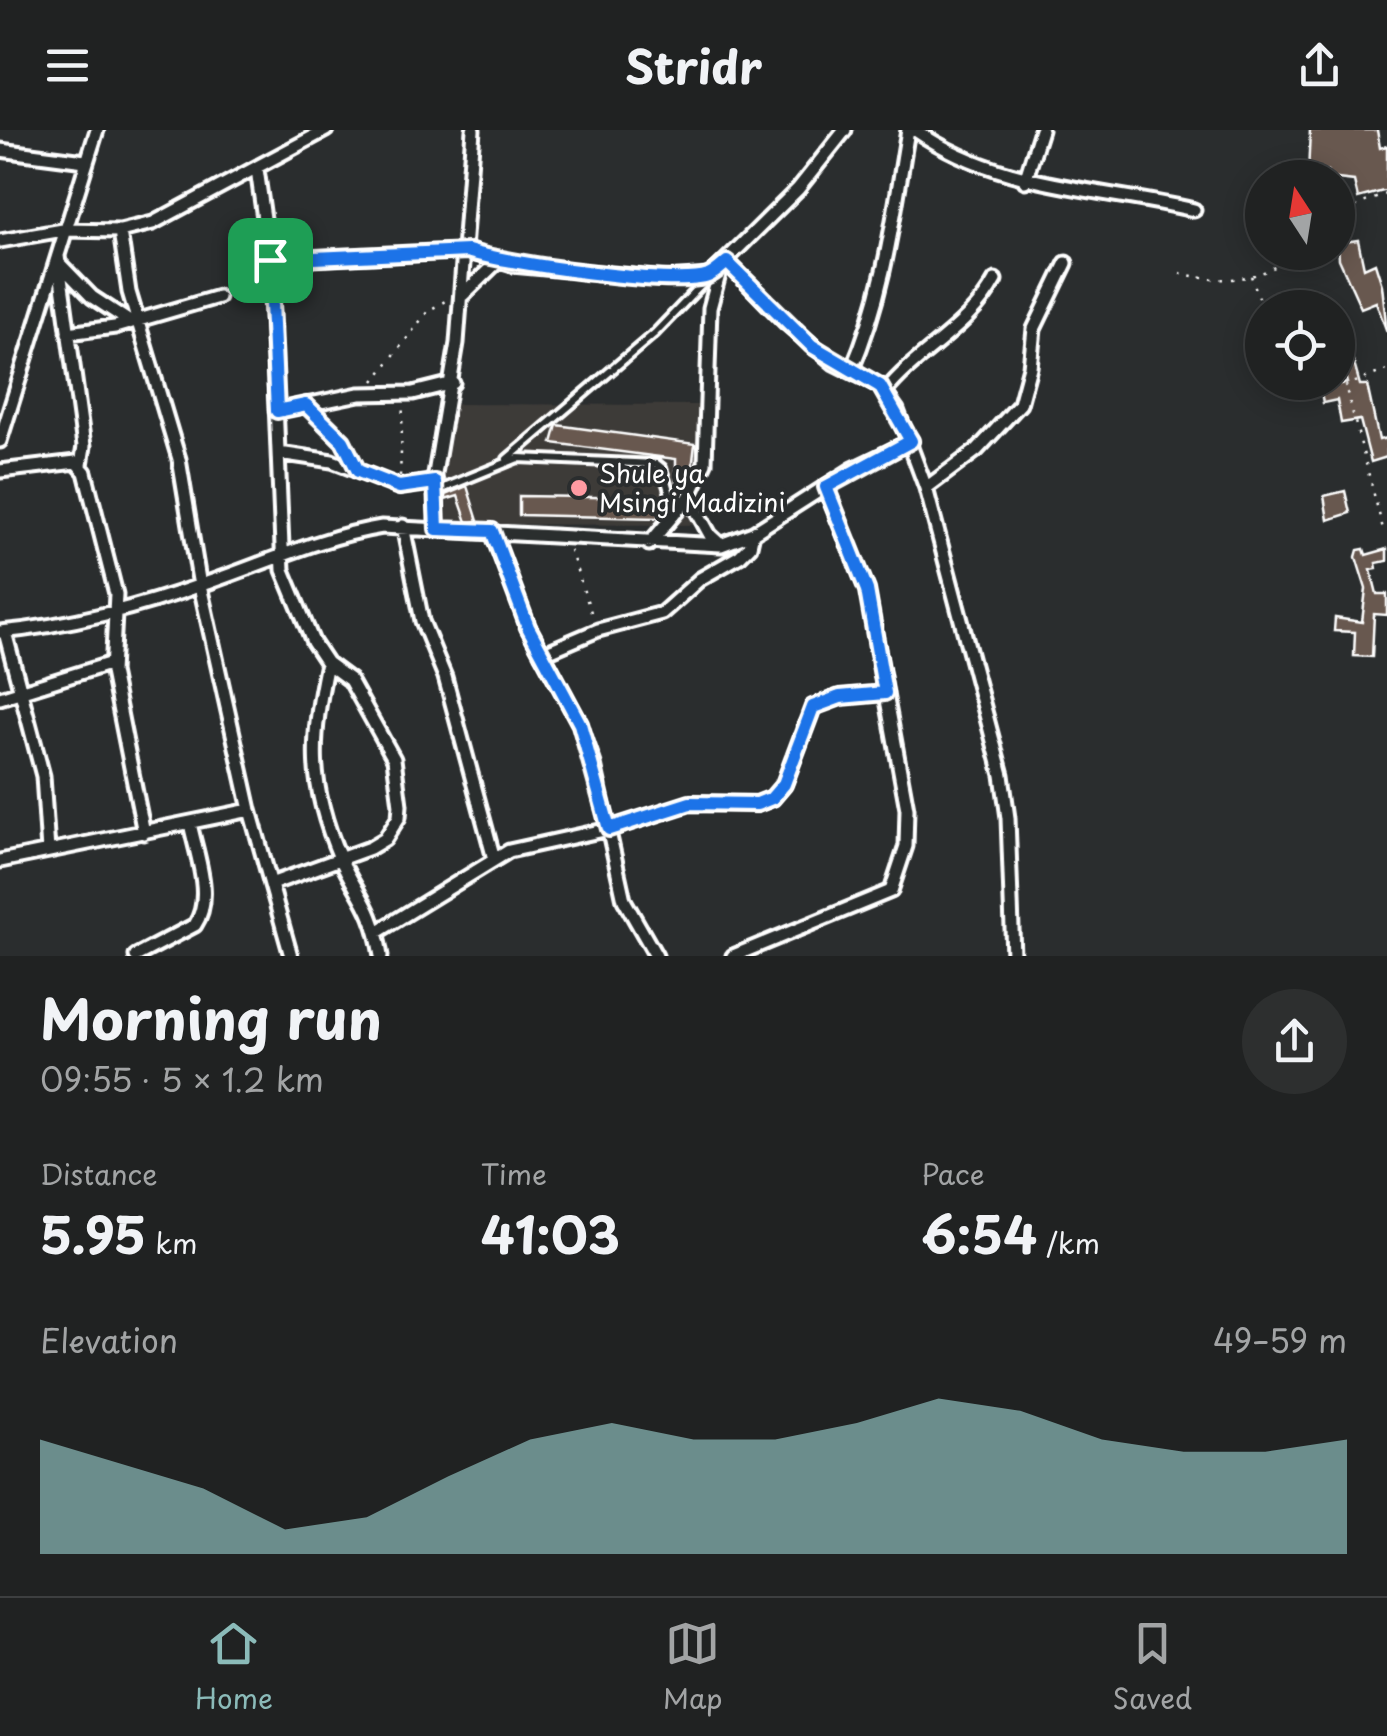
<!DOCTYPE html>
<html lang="en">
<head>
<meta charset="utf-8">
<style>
  :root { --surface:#202222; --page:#2d2f2f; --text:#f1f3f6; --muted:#a2a4a5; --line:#3d3f40; --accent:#8bbbb9 }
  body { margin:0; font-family:"Playpen Sans",sans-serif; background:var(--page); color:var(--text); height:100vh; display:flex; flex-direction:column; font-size:38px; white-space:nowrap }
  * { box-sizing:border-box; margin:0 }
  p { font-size:32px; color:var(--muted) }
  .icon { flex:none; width:55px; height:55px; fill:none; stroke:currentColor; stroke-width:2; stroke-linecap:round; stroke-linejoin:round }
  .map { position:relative; height:826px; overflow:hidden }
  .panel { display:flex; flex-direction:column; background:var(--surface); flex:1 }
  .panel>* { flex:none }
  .needle { width:65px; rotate:348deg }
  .fabs { position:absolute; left:1245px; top:30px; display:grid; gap:20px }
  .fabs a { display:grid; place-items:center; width:110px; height:110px; border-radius:50%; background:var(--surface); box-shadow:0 5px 25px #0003,0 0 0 2px var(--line); font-size:50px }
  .pin { position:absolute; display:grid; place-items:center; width:85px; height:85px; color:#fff; margin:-42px; border-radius:20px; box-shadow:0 5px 15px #0006 }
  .round { display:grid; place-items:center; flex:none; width:105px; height:105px; border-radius:52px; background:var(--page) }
  .head { display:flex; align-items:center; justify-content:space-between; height:170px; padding:0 40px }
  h1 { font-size:55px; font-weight:700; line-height:75px }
  .figures { display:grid; grid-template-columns:repeat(3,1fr); gap:15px; height:170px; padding:10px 40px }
  .figures div { display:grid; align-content:center }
  .figures b { font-size:50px; font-weight:700 }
  .figures small { font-size:28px; font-weight:400 }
  .figures p { font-size:28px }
  .chart { height:280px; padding:20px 40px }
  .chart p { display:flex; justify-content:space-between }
  .chart svg { width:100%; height:180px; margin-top:10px; fill:var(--accent); opacity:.7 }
  header { display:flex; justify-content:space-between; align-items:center; height:130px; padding:0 40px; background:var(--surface); font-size:45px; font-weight:700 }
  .tab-bar { display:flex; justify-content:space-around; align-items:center; height:140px; border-top:2px solid var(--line); background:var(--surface); font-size:28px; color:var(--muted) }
  .tab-bar a { display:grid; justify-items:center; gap:5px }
  .tab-bar .current { color:var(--accent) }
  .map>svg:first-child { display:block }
  .built { fill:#3d3a38 }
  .building { fill:#68584f; stroke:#fff; stroke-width:2.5 }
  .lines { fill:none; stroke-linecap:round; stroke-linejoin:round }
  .service-casing { stroke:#fff; stroke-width:14 }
  .minor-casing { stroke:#fff; stroke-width:19 }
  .path { stroke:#fff; stroke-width:2.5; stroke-dasharray:2.5 8; stroke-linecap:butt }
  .service { stroke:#2a2d2e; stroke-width:6 }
  .minor { stroke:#2a2d2e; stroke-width:11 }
  .route-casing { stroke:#fff; stroke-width:20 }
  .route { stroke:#1a73e8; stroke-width:12 }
  .poi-dot { fill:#ff9aa2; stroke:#2a2d2e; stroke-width:4 }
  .labels { text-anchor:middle; stroke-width:8; stroke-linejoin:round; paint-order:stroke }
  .poi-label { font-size:25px; fill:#fff; stroke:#2a2d2e; text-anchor:start }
</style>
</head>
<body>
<header><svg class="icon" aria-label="menu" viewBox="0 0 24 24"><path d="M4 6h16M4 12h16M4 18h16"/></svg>Stridr<svg class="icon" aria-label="share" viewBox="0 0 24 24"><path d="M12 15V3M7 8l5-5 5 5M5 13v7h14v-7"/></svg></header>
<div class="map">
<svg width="1387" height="826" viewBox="0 0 1387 826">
  <rect width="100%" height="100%" fill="#2a2d2e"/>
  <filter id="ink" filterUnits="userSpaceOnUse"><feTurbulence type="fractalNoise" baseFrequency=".01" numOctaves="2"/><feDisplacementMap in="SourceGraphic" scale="20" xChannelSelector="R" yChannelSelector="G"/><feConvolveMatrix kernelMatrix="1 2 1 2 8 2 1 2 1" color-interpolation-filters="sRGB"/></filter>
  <g filter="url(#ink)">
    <path class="built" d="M439,274L701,275V395L438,394Z"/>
    <path class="building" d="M1310,0H1377L1380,18L1387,16V60L1358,68L1354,51L1329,48L1327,41L1308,44Z
      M1358,110L1364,138L1375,133L1382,155L1387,202L1376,172L1361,178L1339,129L1338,113Z
      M1353,230L1360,255H1367L1379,310L1387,308V327L1371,332L1360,290L1341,293L1337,270L1323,273L1320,257L1347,253L1342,233Z
      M557,295L695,314L692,339L682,359H676V329L552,313Z
      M467,356L478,391L472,392H467L458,366L445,370V365Z
      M1345,361L1350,383L1328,390L1324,366Z
      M519,366L659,368L658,388L519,385Z
      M1364,419L1366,425L1387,419V431L1376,433L1377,439L1371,440L1377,464H1387V485L1374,484L1372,527L1354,526L1355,502L1334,501L1335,488L1362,492L1366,459L1356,427L1358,420Z"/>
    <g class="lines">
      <g class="service-casing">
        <path id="service" d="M507,329L655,203L709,147
          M437,361L518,328L657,334L662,338L675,380"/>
      </g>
      <g class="minor-casing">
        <path id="minor" d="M915,0C1000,59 1096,57 1194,80
          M0,20L85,31
          M257,39L270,131L283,440L313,512L327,533L350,550L394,629L400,675L399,687L385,709L370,718L271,754
          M1025,51L1041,0
          M120,101L129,162L179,329L200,456L250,680L291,826
          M0,111L63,100L120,101L153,93L326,0
          M58,126L84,316L81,335
          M270,131L467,121L512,135L666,149L710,146L798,59L845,0
          M727,132L785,192L834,233L880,256L897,280L926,358L1002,645L1008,688L1013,826
          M59,133L92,167L130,192
          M463,165L497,132
          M68,203L115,197L218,167
          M851,241C885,163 894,83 908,0
          M885,262C919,220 969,199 995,150
          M277,281L359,264L413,263L453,253
          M0,311L97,0
          M279,323L332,331L399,357L435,352
          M0,341L76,332L85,342L116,464L112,542L144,703
          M926,358L977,320L1020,274L1030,237L1034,199L1066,133
          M689,367L710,405L721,415
          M403,396L422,491L445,547L494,729
          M437,399L435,344L457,213L473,0
          M492,401L528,497L580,594L594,634L624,770L656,826
          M649,414L689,367L705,333L710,178L721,137
          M0,502C67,496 141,477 204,454C263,434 320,407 382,397L721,415L753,403L853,339L911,311
          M5,502L43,646L48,721
          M542,524L598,500L662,483L700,449L740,426L750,416L753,403
          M327,533C311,611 308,653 340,728C359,769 373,776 381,826
          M0,568L112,533
          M0,731L250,680
          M377,802L509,721L609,699L690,673L757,674L773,668L784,655L813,577L840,567L885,563
          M136,826L195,795C214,767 196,724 190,693
          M733,826L891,761L906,716L907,679L867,460L825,357"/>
      </g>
      <path class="path" d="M1338,89L1360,74L1387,64
        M1180,143C1223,155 1262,151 1297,122
        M1251,146L1263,178
        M1338,243L1348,265L1383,399
        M374,251L428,181L447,170
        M1345,256L1387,240
        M318,287L352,325
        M400,346L403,274
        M570,420L593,488"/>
      <use href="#service" class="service"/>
      <use href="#minor" class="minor"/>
    </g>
  </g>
  <g class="lines" filter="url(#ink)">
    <g class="route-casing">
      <path id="route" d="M468,121C502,133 678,158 708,146C715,143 721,137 727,132L812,216L880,256L911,311L826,357L867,460L885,563L840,567L813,577L784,654L772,668L757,674L690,673L609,699L580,594L528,497L492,401L437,399L435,352L399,357L358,341L343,311L306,275L277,281L270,130Z"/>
    </g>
    <use href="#route" class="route"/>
  </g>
  <circle class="poi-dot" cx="579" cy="358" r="10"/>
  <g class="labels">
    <g class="poi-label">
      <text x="599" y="353">Shule ya<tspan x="599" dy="29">Msingi Madizini</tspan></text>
    </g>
  </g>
</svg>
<div class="fabs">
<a><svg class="needle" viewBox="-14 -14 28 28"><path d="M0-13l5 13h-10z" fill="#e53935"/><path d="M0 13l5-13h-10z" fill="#a2a4a5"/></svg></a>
<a><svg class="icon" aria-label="locate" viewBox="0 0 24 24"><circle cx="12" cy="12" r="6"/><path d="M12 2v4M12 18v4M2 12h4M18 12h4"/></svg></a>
</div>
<div class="pin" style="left:270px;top:130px;background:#1e9e55"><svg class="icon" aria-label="arrive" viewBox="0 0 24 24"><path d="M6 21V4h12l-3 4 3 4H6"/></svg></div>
</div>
<section class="panel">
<div class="head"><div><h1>Morning run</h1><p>09:55 · 5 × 1.2 km</p></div><a class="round"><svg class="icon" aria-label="share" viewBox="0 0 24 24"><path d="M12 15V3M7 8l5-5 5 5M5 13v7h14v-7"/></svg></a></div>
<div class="figures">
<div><p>Distance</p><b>5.95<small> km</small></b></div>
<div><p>Time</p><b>41:03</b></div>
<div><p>Pace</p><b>6:54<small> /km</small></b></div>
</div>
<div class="chart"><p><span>Elevation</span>49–59 m</p>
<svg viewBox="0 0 160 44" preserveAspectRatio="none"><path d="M0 44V16L10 22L20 28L30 38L40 35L50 25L60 16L70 12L80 16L90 16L100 12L110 6L120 9L130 16L140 19L150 19L160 16V44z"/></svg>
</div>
</section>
<nav class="tab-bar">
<a class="current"><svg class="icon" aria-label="home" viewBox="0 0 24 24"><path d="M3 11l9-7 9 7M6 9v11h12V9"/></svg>Home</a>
<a><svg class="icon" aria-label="map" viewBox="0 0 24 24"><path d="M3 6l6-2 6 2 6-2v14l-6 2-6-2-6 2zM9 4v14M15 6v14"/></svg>Map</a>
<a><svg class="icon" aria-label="saved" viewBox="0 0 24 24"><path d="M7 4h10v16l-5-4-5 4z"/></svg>Saved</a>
</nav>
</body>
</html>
